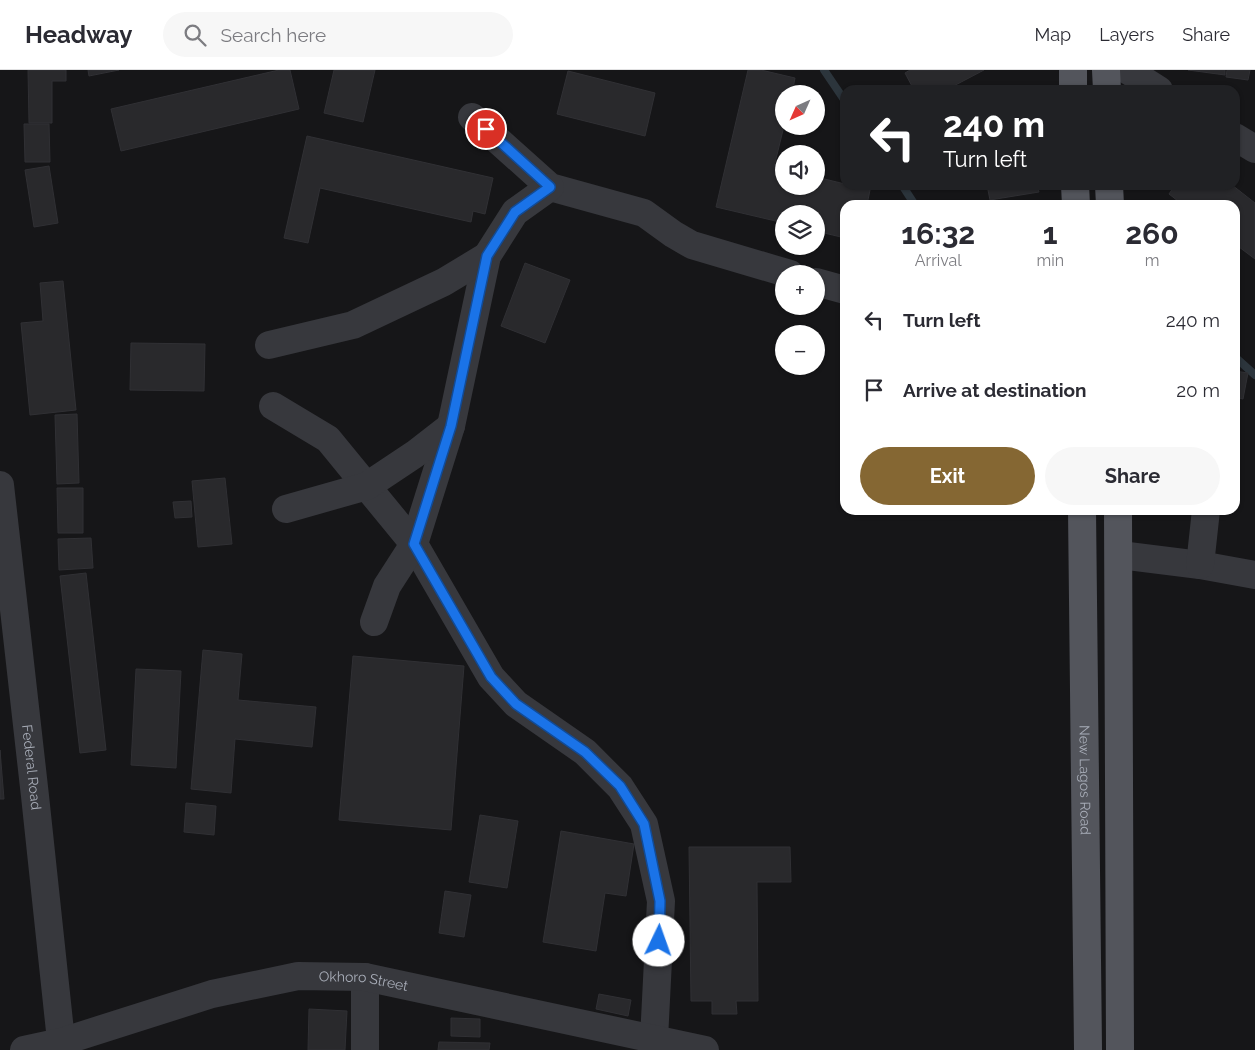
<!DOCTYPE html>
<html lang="en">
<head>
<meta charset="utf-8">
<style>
  body { margin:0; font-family:Raleway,sans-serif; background:#f7f7f7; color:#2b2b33; height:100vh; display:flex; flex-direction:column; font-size:19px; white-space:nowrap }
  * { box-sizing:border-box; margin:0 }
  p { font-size:16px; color:#7c7c81 }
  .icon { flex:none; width:28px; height:28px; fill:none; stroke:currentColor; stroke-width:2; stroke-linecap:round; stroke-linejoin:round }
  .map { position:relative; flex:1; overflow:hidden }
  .details { position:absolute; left:840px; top:130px; width:400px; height:315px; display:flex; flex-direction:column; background:#fff; border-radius:15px; box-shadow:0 1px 4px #0004 }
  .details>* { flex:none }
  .guide { position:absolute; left:840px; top:15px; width:400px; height:105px; border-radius:15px; box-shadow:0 1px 4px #0004; background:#202124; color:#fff; overflow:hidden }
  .needle { width:32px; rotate:225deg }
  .buttons { position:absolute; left:775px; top:15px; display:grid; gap:10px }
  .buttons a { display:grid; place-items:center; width:50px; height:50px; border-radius:50%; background:#fff; box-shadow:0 1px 4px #0004; font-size:25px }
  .pin { position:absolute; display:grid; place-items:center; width:42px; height:42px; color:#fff; margin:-21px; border:2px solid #fff; border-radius:50%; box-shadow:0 1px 5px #0007 }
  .me { position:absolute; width:55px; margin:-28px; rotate:3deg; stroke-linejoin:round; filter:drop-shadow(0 0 4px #0008) }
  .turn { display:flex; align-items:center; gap:18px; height:105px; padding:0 20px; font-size:22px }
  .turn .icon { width:65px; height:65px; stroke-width:2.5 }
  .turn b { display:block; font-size:35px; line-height:42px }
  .eta { display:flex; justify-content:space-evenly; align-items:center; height:85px; text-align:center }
  .eta b { font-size:30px; font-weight:700; line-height:35px }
  .cta { display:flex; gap:10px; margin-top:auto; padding:10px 20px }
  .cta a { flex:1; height:58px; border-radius:30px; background:#856733; color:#fff; font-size:20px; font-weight:700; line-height:58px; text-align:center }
  .cta a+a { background:#f7f7f7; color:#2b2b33 }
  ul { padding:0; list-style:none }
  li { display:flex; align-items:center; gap:15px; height:70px; padding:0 20px }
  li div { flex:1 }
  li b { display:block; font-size:19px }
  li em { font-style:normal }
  header { display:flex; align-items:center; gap:30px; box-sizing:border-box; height:70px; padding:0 25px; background:#fff; border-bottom:1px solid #e1e1e2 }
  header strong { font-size:24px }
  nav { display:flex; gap:28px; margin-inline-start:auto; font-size:18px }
  .search { width:350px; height:45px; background:#f7f7f7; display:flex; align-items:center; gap:12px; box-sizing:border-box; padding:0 18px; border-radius:28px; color:#7c7c81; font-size:19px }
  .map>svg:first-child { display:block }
</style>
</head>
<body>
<header>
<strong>Headway</strong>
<div class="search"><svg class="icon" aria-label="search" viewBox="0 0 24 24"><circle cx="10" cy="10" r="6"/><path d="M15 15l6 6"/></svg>Search here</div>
<nav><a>Map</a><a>Layers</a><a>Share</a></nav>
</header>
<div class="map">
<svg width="1255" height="980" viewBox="0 0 1255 980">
  <rect width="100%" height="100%" fill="#161618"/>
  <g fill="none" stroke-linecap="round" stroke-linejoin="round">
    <g stroke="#2c353c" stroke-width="8">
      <path d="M824,0L845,31"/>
      <path d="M902,115L915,135"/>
      <path d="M1235,287L1255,305"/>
    </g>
  </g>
  <g fill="#29292c" stroke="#303034">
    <path d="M28,0H66V11H52V53H29Z"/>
    <path d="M88,0H119L89,6Z"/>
    <path d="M279,0H290L299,39L121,81L111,39Z"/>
    <path d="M334,0H375L363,52L324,43Z"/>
    <path d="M748,0H761L795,8L792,24H784V56L774,97L784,99V116H816V107L870,120L867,135H845V168L816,161V144H784V153L716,137Z"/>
    <path d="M910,0H984L946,20H914L905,3Z"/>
    <path d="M1188,0H1225V5Z"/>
    <path d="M1227,0H1250L1248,10L1226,7Z"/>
    <path d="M568,1L655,23L645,66L557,44Z"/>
    <path d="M24,54H49L50,92H25Z"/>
    <path d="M307,66L493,108L485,144L473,141L471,152L320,118L308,173L284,168Z"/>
    <path d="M49,96L58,153L34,157L25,100Z"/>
    <path d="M987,115H1037L1039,122L990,130Z"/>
    <path d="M1175,115H1232L1255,133V189L1235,174V135H1183L1169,124Z"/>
    <path d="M525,193L570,210L545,273L501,256Z"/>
    <path d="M63,211L76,340L30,345L21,253L43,251L40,213Z"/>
    <path d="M131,273L205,274L204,321L130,320Z"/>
    <path d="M1235,301L1248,303L1243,329L1235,327Z"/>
    <path d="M77,344L79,413L57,414L55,345Z"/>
    <path d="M225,408L232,474L198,477L192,411Z"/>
    <path d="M57,418H83V463H58Z"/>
    <path d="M191,431L192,447L175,448L173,432Z"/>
    <path d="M91,468L93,498L59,500L58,469Z"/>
    <path d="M86,503L106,680L80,683L60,506Z"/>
    <path d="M203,580L242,584L238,630L316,637L312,677L235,669L231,723L191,719Z"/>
    <path d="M353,586L464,596L451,760L339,750Z"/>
    <path d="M136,599L181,601L176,698L131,695Z"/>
    <path d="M0,680L4,729H0Z"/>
    <path d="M186,733L216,736L214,765L184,762Z"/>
    <path d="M480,745L518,751L507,818L469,812Z"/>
    <path d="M561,761L634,774L626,826L605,823L596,881L543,872Z"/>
    <path d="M689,777H790L791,812H757L758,931H736L737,944H712V931H691Z"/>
    <path d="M445,821L471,825L464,867L439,863Z"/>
    <path d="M599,924L631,930L628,946L596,939Z"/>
    <path d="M309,939L347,941L345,980H308Z"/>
    <path d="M451,948L480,949V967L451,966Z"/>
    <path d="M439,972L490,973L489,980H438Z"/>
  </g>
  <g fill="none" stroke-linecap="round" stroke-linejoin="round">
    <g stroke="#37383d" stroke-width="28">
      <path d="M1127,0L1159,20"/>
      <path d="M472,47L550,117L644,143L673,164L692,175L790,204"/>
      <path d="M1235,67L1255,79"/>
      <path d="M550,117L515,142L487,186L451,356L414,474L491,607L516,634L585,682L620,717L644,754L661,831L654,969"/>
      <path d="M816,212L845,220"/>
      <path d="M269,275L353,255L444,212L487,186"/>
      <path d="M273,336L328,369L414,474L387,516L374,552"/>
      <path id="s1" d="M0,415L35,726L62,980"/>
      <path d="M286,439L367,416L415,384L451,356"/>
      <path d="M1120,485L1200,495L1255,505"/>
      <path d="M1200,495L1206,440"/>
      <path d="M365,907V980"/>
      <path id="s2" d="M24,980L61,972L212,924L298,906L365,907L705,980"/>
    </g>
    <g stroke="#53555c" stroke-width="28">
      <path d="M1073,0V20"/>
      <path d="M1106,0L1107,20"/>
      <path d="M1075,115L1076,135"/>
      <path d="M1109,115L1110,135"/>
      <path id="s3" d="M1082,440L1088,980"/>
      <path d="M1118,440L1120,980"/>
    </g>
  </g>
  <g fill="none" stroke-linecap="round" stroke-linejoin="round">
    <g stroke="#114b97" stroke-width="12">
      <path id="route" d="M486,59L550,117L515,142L487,186L451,356L414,474L491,607L516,634L585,682L620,716L644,754L660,831L659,871"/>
    </g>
    <use href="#route" stroke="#1a73e8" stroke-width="9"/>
  </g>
  <g text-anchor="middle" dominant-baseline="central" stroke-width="5" stroke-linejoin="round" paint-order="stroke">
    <g font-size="14" fill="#a8adb8" stroke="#111113">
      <text stroke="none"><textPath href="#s1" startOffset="284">Federal Road</textPath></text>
      <text stroke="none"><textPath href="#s3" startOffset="270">New Lagos Road</textPath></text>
      <text stroke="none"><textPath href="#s2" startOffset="350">Okhoro Street</textPath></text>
    </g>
  </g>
</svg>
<div class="buttons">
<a><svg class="needle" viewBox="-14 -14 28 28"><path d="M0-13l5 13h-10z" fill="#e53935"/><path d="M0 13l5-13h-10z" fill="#7c7c81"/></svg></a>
<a><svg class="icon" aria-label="sound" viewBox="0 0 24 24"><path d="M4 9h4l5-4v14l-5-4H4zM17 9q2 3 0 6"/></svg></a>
<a><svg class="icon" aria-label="layers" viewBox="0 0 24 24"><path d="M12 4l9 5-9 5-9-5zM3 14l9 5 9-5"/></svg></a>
<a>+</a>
<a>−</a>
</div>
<div class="pin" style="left:486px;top:59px;background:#d93025"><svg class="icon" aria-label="arrive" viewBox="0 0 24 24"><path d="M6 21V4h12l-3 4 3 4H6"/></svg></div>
<svg class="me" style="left:659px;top:871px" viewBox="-20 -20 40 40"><circle r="19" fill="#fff"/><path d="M0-13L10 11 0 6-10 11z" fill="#1a73e8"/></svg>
<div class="guide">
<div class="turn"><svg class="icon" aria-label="left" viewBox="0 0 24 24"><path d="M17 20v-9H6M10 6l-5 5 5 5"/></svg><div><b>240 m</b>Turn left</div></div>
</div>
<section class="details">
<div class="eta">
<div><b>16:32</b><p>Arrival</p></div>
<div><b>1</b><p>min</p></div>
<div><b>260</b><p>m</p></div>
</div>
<ul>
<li><svg class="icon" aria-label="left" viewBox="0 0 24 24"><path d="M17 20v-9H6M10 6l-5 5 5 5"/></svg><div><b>Turn left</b></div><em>240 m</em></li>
<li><svg class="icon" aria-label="arrive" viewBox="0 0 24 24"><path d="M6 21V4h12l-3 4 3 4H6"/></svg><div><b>Arrive at destination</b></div><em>20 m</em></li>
</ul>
<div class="cta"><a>Exit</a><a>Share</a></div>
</section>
</div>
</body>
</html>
